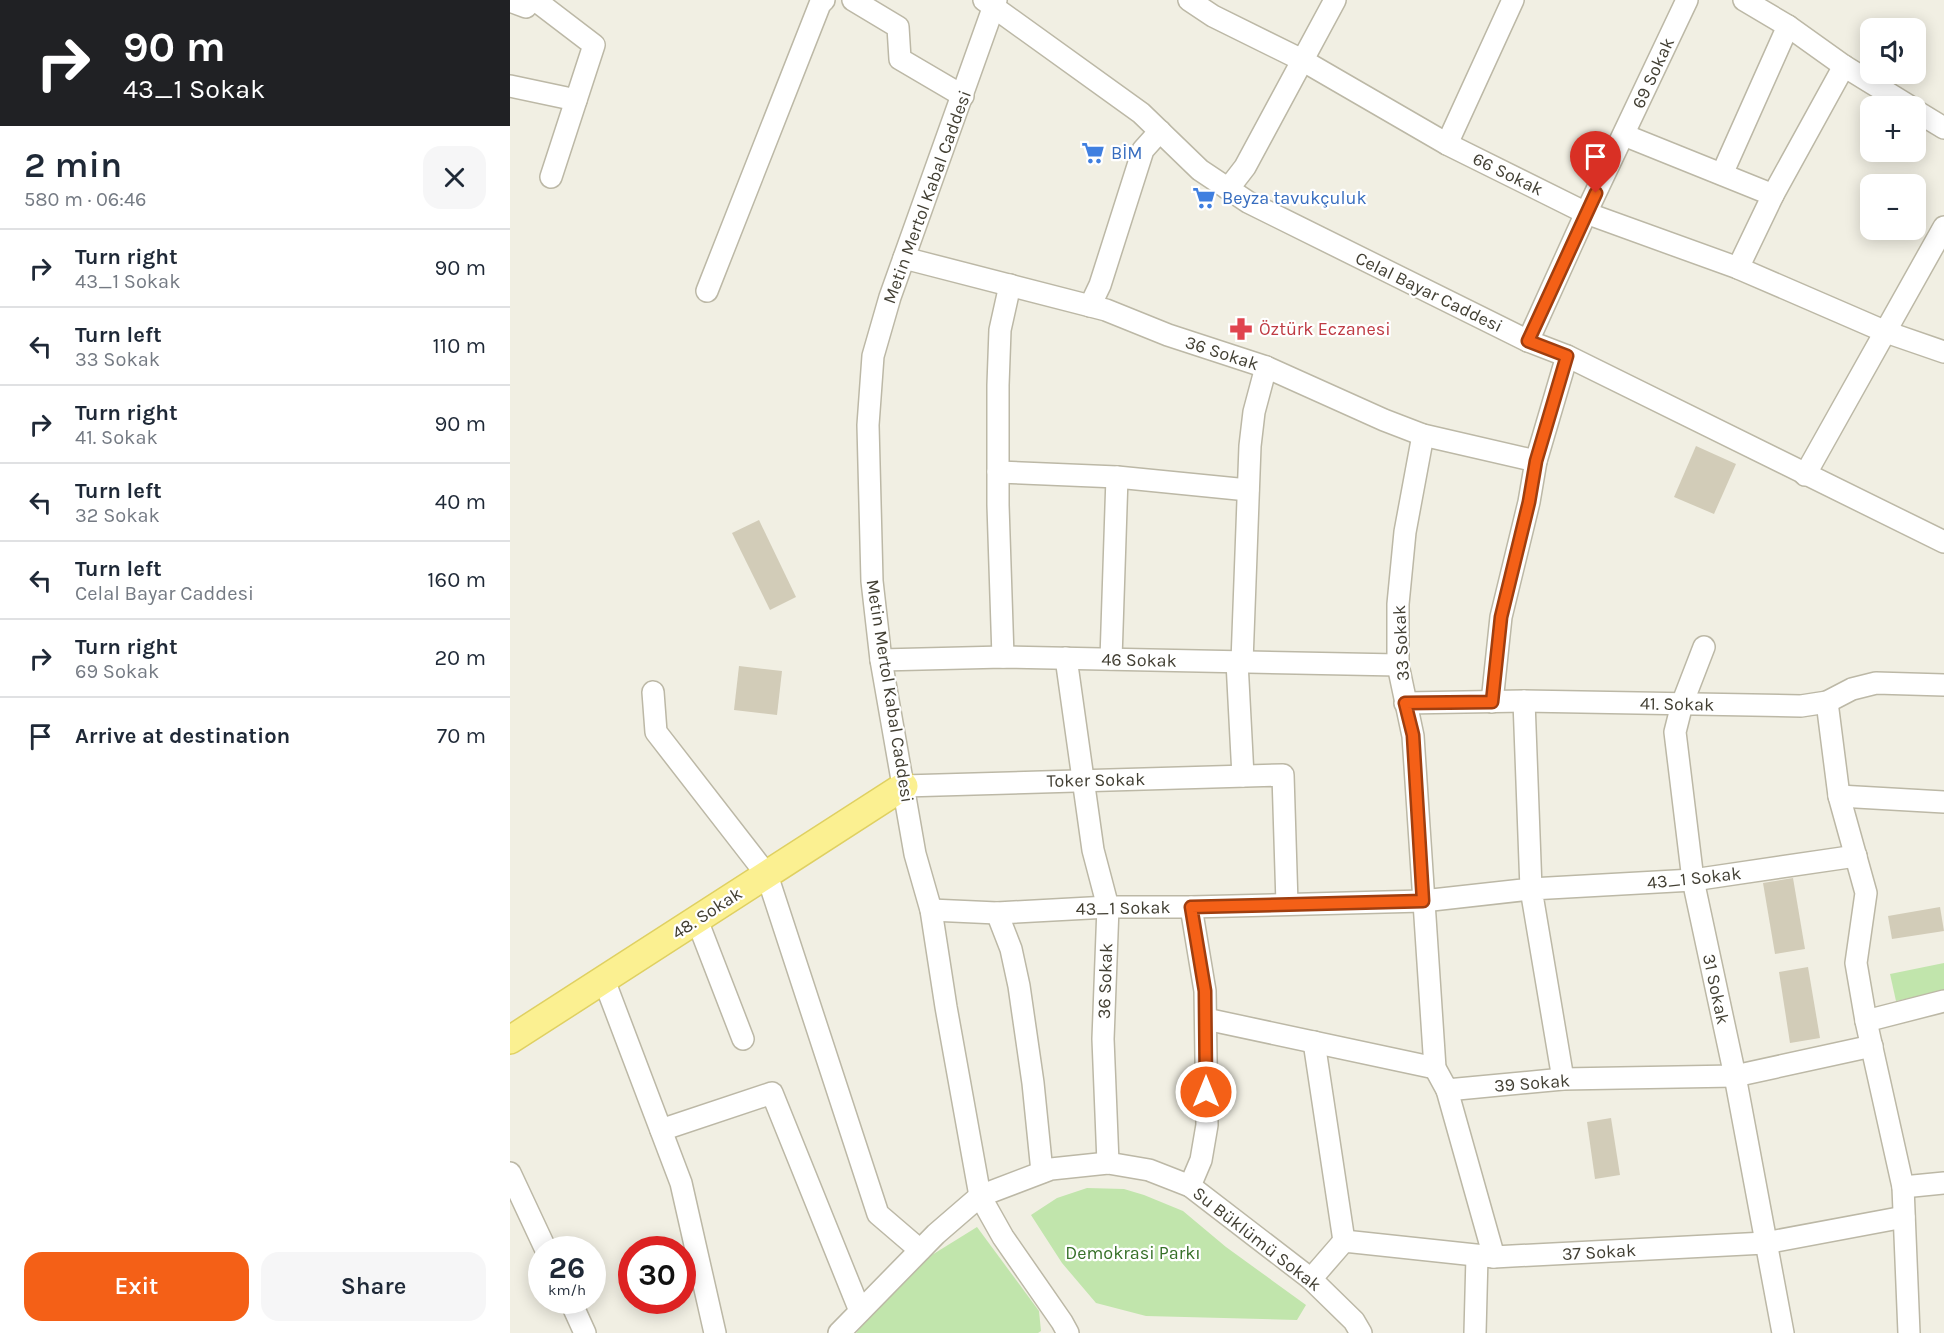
<!DOCTYPE html>
<html lang="en">
<head>
<meta charset="utf-8">
<style>
  body { margin:0; font-family:Karla,sans-serif; background:#f6f6f7; color:#1f2937; height:100vh; display:flex; flex-direction:column; font-size:22px; white-space:nowrap }
  * { box-sizing:border-box; margin:0 }
  p { font-size:20px; color:#747a83 }
  .icon { flex:none; width:33px; height:33px; fill:none; stroke:currentColor; stroke-width:2; stroke-linecap:round; stroke-linejoin:round }
  .map { position:relative; flex:1; overflow:hidden }
  .sheet { display:flex; flex-direction:column; background:#fff; width:510px }
  .sheet>* { flex:none }
  .banner { background:#202124; color:#fff; overflow:hidden }
  .fabs { position:absolute; left:1350px; top:18px; display:grid; gap:12px }
  .fabs a { display:grid; place-items:center; width:66px; height:66px; border-radius:12px; background:#fff; box-shadow:0 3px 15px #0003; font-size:30px }
  .speed { position:absolute; left:18px; top:1236px; display:flex; gap:12px; font-size:30px; font-weight:700; text-align:center }
  .speed>* { display:grid; place-content:center; width:78px; height:78px; border-radius:50%; background:#fff; box-shadow:0 3px 15px #0003; line-height:1 }
  .speed small { font-size:15px; font-weight:400 }
  .speed .limit { border:9px solid #d22; background:#fff; color:#111 }
  .pin { position:absolute; display:grid; place-items:center; width:51px; height:51px; color:#fff; margin:-62px -26px; border-radius:50% 50% 50% 0; rotate:-45deg; box-shadow:0 0 6px #0007 }
  .pin .icon { rotate:45deg }
  .me { position:absolute; width:66px; margin:-33px; rotate:0deg; stroke-linejoin:round; filter:drop-shadow(0 0 4px #0008) }
  .turn { display:flex; align-items:center; gap:21px; height:126px; padding:0 24px; font-size:27px }
  .turn .icon { width:78px; height:78px; stroke-width:2.5 }
  .turn b { display:block; font-size:42px; line-height:51px }
  .round { display:grid; place-items:center; flex:none; width:63px; height:63px; border-radius:18px; background:#f6f6f7 }
  .summary { display:flex; align-items:center; justify-content:space-between; height:102px; padding:0 24px }
  h1 { font-size:36px; font-weight:600; line-height:45px }
  .primary-button { display:flex; gap:12px; margin-top:auto; padding:12px 24px }
  .primary-button a { flex:1; height:69px; border-radius:18px; background:#f46017; color:#fff; font-size:24px; font-weight:600; line-height:69px; text-align:center }
  .primary-button a+a { background:#f6f6f7; color:#1f2937 }
  ul { padding:0; list-style:none }
  li { display:flex; align-items:center; gap:18px; height:78px; padding:0 24px; border-top:2px solid #e0e1e3 }
  li div { flex:1 }
  li b { display:block; font-size:22px }
  li em { font-style:normal }
  main { display:flex; flex:1; min-height:0 }
  .map>svg:first-child { display:block }
</style>
</head>
<body>
<main>
<section class="sheet">
<div class="banner">
<div class="turn"><svg class="icon" aria-label="right" viewBox="0 0 24 24"><path d="M7 20v-9h11M14 6l5 5-5 5"/></svg><div><b>90 m</b>43_1 Sokak</div></div>
</div>
<div class="summary"><div><h1>2 min</h1><p>580 m · 06:46</p></div><a class="round"><svg class="icon" aria-label="close" viewBox="0 0 24 24"><path d="M6 6l12 12M18 6L6 18"/></svg></a></div>
<ul>
<li><svg class="icon" aria-label="right" viewBox="0 0 24 24"><path d="M7 20v-9h11M14 6l5 5-5 5"/></svg><div><b>Turn right</b><p>43_1 Sokak</p></div><em>90 m</em></li>
<li><svg class="icon" aria-label="left" viewBox="0 0 24 24"><path d="M17 20v-9H6M10 6l-5 5 5 5"/></svg><div><b>Turn left</b><p>33 Sokak</p></div><em>110 m</em></li>
<li><svg class="icon" aria-label="right" viewBox="0 0 24 24"><path d="M7 20v-9h11M14 6l5 5-5 5"/></svg><div><b>Turn right</b><p>41. Sokak</p></div><em>90 m</em></li>
<li><svg class="icon" aria-label="left" viewBox="0 0 24 24"><path d="M17 20v-9H6M10 6l-5 5 5 5"/></svg><div><b>Turn left</b><p>32 Sokak</p></div><em>40 m</em></li>
<li><svg class="icon" aria-label="left" viewBox="0 0 24 24"><path d="M17 20v-9H6M10 6l-5 5 5 5"/></svg><div><b>Turn left</b><p>Celal Bayar Caddesi</p></div><em>160 m</em></li>
<li><svg class="icon" aria-label="right" viewBox="0 0 24 24"><path d="M7 20v-9h11M14 6l5 5-5 5"/></svg><div><b>Turn right</b><p>69 Sokak</p></div><em>20 m</em></li>
<li><svg class="icon" aria-label="arrive" viewBox="0 0 24 24"><path d="M6 21V4h12l-3 4 3 4H6"/></svg><div><b>Arrive at destination</b></div><em>70 m</em></li>
</ul>
<div class="primary-button"><a>Exit</a><a>Share</a></div>
</section>
<div class="map">
<svg width="1434" height="1333" viewBox="0 0 1434 1333">
  <rect width="100%" height="100%" fill="#f1efe3"/>
  <g fill="#c1e5ac">
    <path d="M1434,963V991L1386,1001L1380,974Z"/>
    <path d="M577,1188L614,1189L634,1195L673,1211L716,1247L796,1305L787,1320L636,1316L586,1303L552,1263L521,1215L547,1198Z"/>
    <path d="M467,1227L529,1311L531,1331L528,1333H346L379,1293L417,1258Z"/>
  </g>
  <g fill="#d2ccb8">
    <path d="M1186,446L1226,464L1204,514L1164,497Z"/>
    <path d="M249,520L286,597L260,610L222,533Z"/>
    <path d="M229,666L272,671L267,715L224,710Z"/>
    <path d="M1283,878L1295,949L1265,954L1253,883Z"/>
    <path d="M1430,907L1434,931L1382,939L1378,916Z"/>
    <path d="M1298,967L1310,1038L1280,1043L1269,972Z"/>
    <path d="M1101,1118L1110,1175L1085,1179L1077,1122Z"/>
  </g>
  <g fill="none" stroke-linecap="round" stroke-linejoin="round">
    <g stroke="#bcb8a6" stroke-width="24">
      <g id="minor">
        <path d="M25,0L84,45L41,177"/>
        <path d="M343,0L388,27L390,59L453,96"/>
        <path d="M474,0L631,113L690,170L738,202L1018,341L1057,356L1434,542"/>
        <path d="M486,0L380,297L363,356L358,425L362,581L371,660L405,854L421,910L436,1007L470,1196L493,1237L552,1322L558,1333"/>
        <path d="M679,0L703,16L792,60L937,144L1076,213L1228,268L1376,332L1434,352"/>
        <path d="M1234,0L1278,26L1334,66L1399,106"/>
        <path d="M0,1L16,7L21,0"/>
        <path d="M0,86L66,100"/>
        <path d="M1406,111L1434,128"/>
        <path d="M1114,135L1263,195"/>
        <path d="M937,144L1003,0"/>
        <path d="M1212,174L1278,26"/>
        <path d="M718,189L735,167L825,0"/>
        <path d="M394,258L596,310L658,335L756,367L874,420L913,435L1026,461"/>
        <path d="M1228,268L1263,195L1334,66"/>
        <path d="M197,291L310,4L314,0"/>
        <path d="M580,306L590,285L633,150L650,131"/>
        <path d="M1018,341L1076,213L1177,0"/>
        <path d="M913,435L895,532L888,604V665L903,736L925,1068L937,1090L1053,1079L1225,1076L1362,1046"/>
        <path d="M488,472L607,477L738,490"/>
        <path d="M1295,475L1434,227"/>
        <path d="M1194,647L1172,704L1165,732L1183,880L1225,1076L1273,1333"/>
        <path d="M493,657L488,505V385L490,330L500,285"/>
        <path d="M556,658L583,850L598,907L593,1039L598,1163"/>
        <path d="M601,659L607,477"/>
        <path d="M371,660L493,657L888,665"/>
        <path d="M727,662L733,776"/>
        <path d="M732,662L740,446L744,412L756,367"/>
        <path d="M143,692L146,732L257,875L368,1214L410,1250"/>
        <path d="M982,702L991,617L1019,502L1026,461L1057,356"/>
        <path d="M1317,702L1329,796L1356,893L1346,963L1356,1021L1393,1187L1434,1183"/>
        <path d="M895,703L1014,701L1291,706L1317,702L1342,689L1366,683L1434,685"/>
        <path d="M394,786L773,775L777,904"/>
        <path d="M1329,796L1434,802"/>
        <path d="M421,910L487,913L598,907H681L913,901L1021,889L1014,701"/>
        <path d="M487,913L501,949L509,986L523,1083L532,1172"/>
        <path d="M187,920L233,1039"/>
        <path d="M94,980L171,1183L205,1333"/>
        <path d="M696,1019L925,1068"/>
        <path d="M1356,1021L1434,1001"/>
        <path d="M804,1042L834,1241"/>
        <path d="M1053,1079L1021,889L1183,880L1346,856"/>
        <path d="M937,1090L984,1257"/>
        <path d="M151,1130L262,1093L350,1311"/>
        <path d="M0,1173L36,1250"/>
        <path d="M680,1186L691,1160L697,1125L695,991L681,907"/>
        <path d="M1393,1187L1399,1333"/>
        <path d="M801,1279L834,1241L984,1257L1255,1243L1394,1217"/>
        <path d="M60,1300L75,1333"/>
        <path d="M329,1333L426,1234L470,1196L541,1169L598,1163L639,1170L680,1186L801,1279L844,1321L851,1333"/>
        <path d="M965,1333L967,1256"/>
      </g>
    </g>
    <g stroke="#dfd062" stroke-width="30">
      <path id="major" d="M0,1040L394,786"/>
    </g>
    <use href="#minor" stroke="#fff" stroke-width="21"/>
    <use href="#major" stroke="#fbf091" stroke-width="27"/>
  </g>
  <g fill="none" stroke-linecap="round" stroke-linejoin="round">
    <g stroke="#9f3e0f" stroke-width="15">
      <path id="route" d="M696,1092L695,991L681,907L913,901L903,735L895,703L982,702L991,617L1019,502L1026,461L1057,356L1018,341L1086,193"/>
    </g>
    <use href="#route" stroke="#f46017" stroke-width="10"/>
  </g>
  <defs>
    <g id="supermarket-bare" transform="scale(1.8)"><path d="M-6-5.5h2.5l.6 2H6L4.5 2H-2.5L-4.4-4H-6ZM-1.5 3.2a1.3 1.3 0 1 0 .1 0ZM3 3.2a1.3 1.3 0 1 0 .1 0Z" fill="#3f7fe0" stroke="#fff" stroke-width="2.5" paint-order="stroke"/></g>
    <g id="pharmacy-bare" transform="scale(1.8)"><path d="M-2-6h4v4h4v4h-4v4h-4v-4h-4v-4h4Z" fill="#e0444e" stroke="#fff" stroke-width="2.5" paint-order="stroke"/></g>
  </defs>
  <g fill-rule="evenodd">
    <use href="#supermarket-bare" x="583" y="153"/>
    <use href="#supermarket-bare" x="694" y="198"/>
    <use href="#pharmacy-bare" x="731" y="329"/>
  </g>
  <g text-anchor="middle" dominant-baseline="central" stroke-width="4.5" stroke-linejoin="round" paint-order="stroke">
    <g font-size="18" fill="#423f33" stroke="#fff">
      <text transform="translate(1143 73) rotate(-65)">69 Sokak</text>
      <text transform="translate(998 174) rotate(26)">66 Sokak</text>
      <text transform="translate(417 197) rotate(-70)">Metin Mertol Kabal Caddesi</text>
      <text transform="translate(919 292) rotate(26)">Celal Bayar Caddesi</text>
      <text transform="translate(712 353) rotate(18)">36 Sokak</text>
      <text transform="translate(891 643) rotate(-93)">33 Sokak</text>
      <text transform="translate(629 660) rotate(1)">46 Sokak</text>
      <text transform="translate(380 691) rotate(81)">Metin Mertol Kabal Caddesi</text>
      <text transform="translate(1167 704) rotate(1)">41. Sokak</text>
      <text transform="translate(586 780) rotate(-1)">Toker Sokak</text>
      <text transform="translate(1184 878) rotate(-6)">43_1 Sokak</text>
      <text transform="translate(613 908) rotate(-1)">43_1 Sokak</text>
      <text transform="translate(197 913) rotate(-33)">48. Sokak</text>
      <text transform="translate(595 981) rotate(-88)">36 Sokak</text>
      <text transform="translate(1206 989) rotate(78)">31 Sokak</text>
      <text transform="translate(1022 1083) rotate(-4)">39 Sokak</text>
      <text transform="translate(747 1239) rotate(38)">Su Büklümü Sokak</text>
      <text transform="translate(1089 1252) rotate(-3)">37 Sokak</text>
    </g>
    <g font-size="18" fill="#366cbe" stroke="#fff" text-anchor="start">
      <text x="601" y="153">BİM</text>
      <text x="712" y="198">Beyza tavukçuluk</text>
    </g>
    <g font-size="18" fill="#be3a42" stroke="#fff" text-anchor="start">
      <text x="749" y="329">Öztürk Eczanesi</text>
    </g>
    <g font-size="18" fill="#377129" stroke="#fff">
      <text x="623" y="1253">Demokrasi Parkı</text>
    </g>
  </g>
</svg>
<div class="fabs">
<a><svg class="icon" aria-label="sound" viewBox="0 0 24 24"><path d="M4 9h4l5-4v14l-5-4H4zM17 9q2 3 0 6"/></svg></a>
<a>+</a>
<a>−</a>
</div>
<div class="speed"><div>26<small>km/h</small></div><div class="limit">30</div></div>
<div class="pin" style="left:1086px;top:193px;background:#d93025"><svg class="icon" aria-label="arrive" viewBox="0 0 24 24"><path d="M6 21V4h12l-3 4 3 4H6"/></svg></div>
<svg class="me" style="left:696px;top:1092px" viewBox="-20 -20 40 40"><circle r="17" fill="#f46017" stroke="#fff" stroke-width="3"/><path d="M0-11L8 9 0 5-8 9z" fill="#fff"/></svg>
</div>
</main>
</body>
</html>
